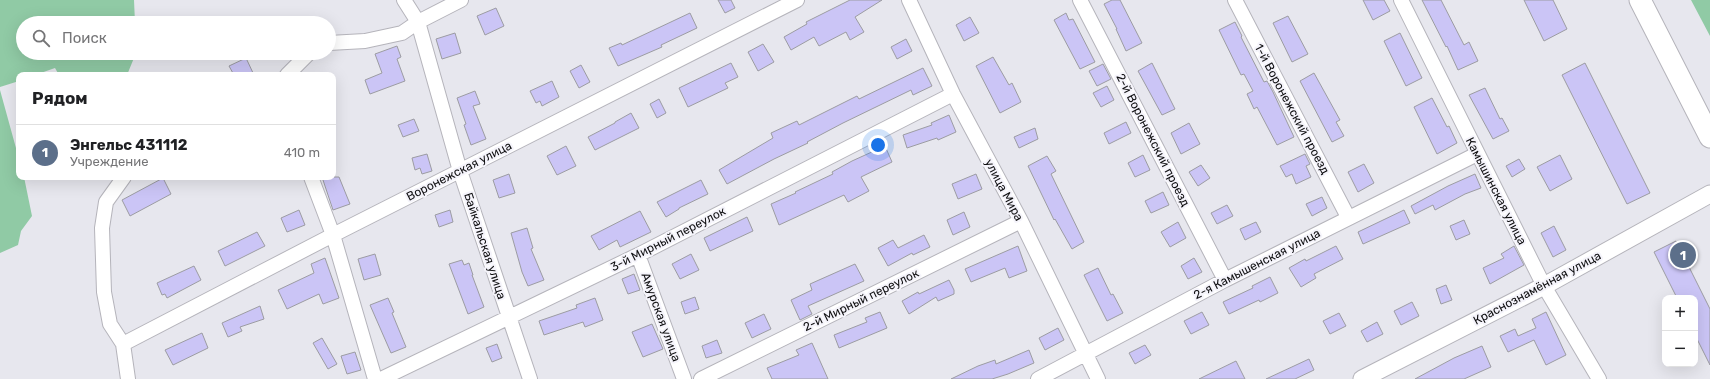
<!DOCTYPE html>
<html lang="ru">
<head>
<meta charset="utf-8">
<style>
	body { margin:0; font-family:Rubik,sans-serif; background:#f2f2f2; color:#202124 }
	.controls { position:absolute; right:12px; bottom:12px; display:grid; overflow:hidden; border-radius:8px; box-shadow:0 4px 16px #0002 }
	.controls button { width:36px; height:36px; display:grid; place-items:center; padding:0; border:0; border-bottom:1px solid #e0e0e0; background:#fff; color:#202124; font:20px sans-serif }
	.you { position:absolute; left:878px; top:145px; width:14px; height:14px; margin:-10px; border:3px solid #fff; border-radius:50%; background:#1a73e8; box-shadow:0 0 0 6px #1a73e833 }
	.badge { display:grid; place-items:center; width:26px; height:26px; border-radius:50%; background:#b45309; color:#fff; font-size:13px; font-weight:700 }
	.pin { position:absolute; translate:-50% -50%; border:2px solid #fff; box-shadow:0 1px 4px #0006 }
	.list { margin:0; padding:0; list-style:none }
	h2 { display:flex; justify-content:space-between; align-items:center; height:52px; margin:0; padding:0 16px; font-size:17px }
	h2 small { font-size:13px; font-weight:400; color:#757577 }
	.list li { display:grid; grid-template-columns:26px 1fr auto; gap:12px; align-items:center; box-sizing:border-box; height:56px; padding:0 16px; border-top:1px solid #e0e0e0 }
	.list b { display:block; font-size:15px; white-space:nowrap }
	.list p { margin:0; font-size:13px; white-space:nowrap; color:#757577 }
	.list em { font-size:13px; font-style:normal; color:#757577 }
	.icon { flex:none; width:22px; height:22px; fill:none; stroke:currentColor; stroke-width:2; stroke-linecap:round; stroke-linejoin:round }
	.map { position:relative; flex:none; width:1710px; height:379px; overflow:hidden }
	.search { position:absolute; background:#fff; box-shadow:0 4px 16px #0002; left:16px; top:16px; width:320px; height:44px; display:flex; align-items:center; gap:10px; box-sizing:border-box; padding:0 14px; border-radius:22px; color:#757577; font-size:15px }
	.panel { position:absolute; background:#fff; box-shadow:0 4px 16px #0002; left:16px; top:72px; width:320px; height:108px; border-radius:8px }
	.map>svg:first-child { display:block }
	.green { fill:#90caa5 }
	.building { fill:#cbc5f6; stroke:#9c9ca2 }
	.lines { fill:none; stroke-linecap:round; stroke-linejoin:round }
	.minor-casing { stroke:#b5b4bb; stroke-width:16 }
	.tertiary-casing { stroke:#b5b4bb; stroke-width:19 }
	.primary-casing { stroke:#b5b4bb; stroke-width:23 }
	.minor { stroke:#fff; stroke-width:14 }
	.tertiary { stroke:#fff; stroke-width:17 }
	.primary { stroke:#fff; stroke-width:21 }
	.labels { text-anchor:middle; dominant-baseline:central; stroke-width:4; stroke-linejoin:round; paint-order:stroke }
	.street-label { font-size:12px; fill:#0e0e10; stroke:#f5f4fb }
</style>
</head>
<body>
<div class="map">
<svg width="1710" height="379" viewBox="0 0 1710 379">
	<rect width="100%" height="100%" fill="#e7e7ee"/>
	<path class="green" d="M0 0H134L135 23H23V53H136L127 75H59L55 68 35 75H19V81L0 87Z
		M1691 0H1710V36Z
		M0 90 19 159V177H24L32 216 21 231 18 245 0 253Z"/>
	<path class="building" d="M718 0H731L735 8 725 13Z
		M850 0H882L855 17 864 32 850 40 846 32 819 46 814 37 791 50 784 37 807 24 806 22Z
		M1112 0H1120L1142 43 1126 51 1116 29H1117L1104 4Z
		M1363 0H1384L1390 11 1373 20Z
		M1422 0H1441L1464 45 1469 42 1478 61 1458 70 1447 46 1446 47Z
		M1524 0H1553L1567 29 1544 41Z
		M496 8 504 26 485 35 477 16Z
		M690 13 697 28 661 45 662 47 618 66 609 48 621 43 622 45Z
		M1066 13 1069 20 1073 19 1095 62 1080 69 1054 20Z
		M1288 16 1308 54 1292 62 1273 23Z
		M970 17 979 33 964 41 956 25Z
		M1235 22 1242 36 1241 37 1264 82 1267 81 1273 92 1294 137 1277 145 1257 107 1254 109 1247 94 1253 91 1244 74 1241 75 1219 30Z
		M455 33 461 53 442 59 436 39Z
		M1400 33 1422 78 1406 86 1384 41Z
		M906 39 912 51 897 59 891 47Z
		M763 44 774 62 758 71 748 52Z
		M397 46 401 57 397 59 405 81 370 94 365 80 382 73 375 54Z
		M993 57 1009 85 1012 83 1021 102 1000 113 976 66Z
		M246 58 254 75H234L229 66Z
		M731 63 738 77 725 83 728 88 688 107 679 88Z
		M1152 63 1175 109 1162 115 1138 71Z
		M1585 63 1650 193 1627 204 1562 75Z
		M1103 64 1111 79 1097 86 1089 71Z
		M581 65 590 82 579 88 570 71Z
		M923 68 932 86 913 95 911 90 843 123 807 142 808 143 774 159 727 184 719 170 773 138 771 133 797 121 799 125 857 96 859 99Z
		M1314 73 1340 120 1336 122 1344 136 1332 142 1300 81Z
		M552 81 559 97 542 106 540 101 536 103 530 91Z
		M1107 86 1114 100 1101 107 1093 93Z
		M1485 88 1500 119 1502 118 1509 131 1493 139 1469 95Z
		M475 91 480 104 473 106 486 139 471 145 464 125 466 124 457 98Z
		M1432 98 1447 127 1449 126 1457 143 1437 154 1414 107Z
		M659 99 666 113 657 118 650 104Z
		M631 113 639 128 595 150 588 137 615 123V122Z
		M949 115 956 132 938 140 937 138 907 148 903 135 932 125 931 123Z
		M414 119 419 131 403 137 398 125Z
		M1126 122 1131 133 1109 144 1104 133Z
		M1189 123 1200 144 1181 154 1171 133Z
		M1035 128 1038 139 1019 148 1014 137Z
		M566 146 576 166 557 175 547 156Z
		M885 146 892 162 861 177 869 191 848 202 844 195 779 225 771 204 796 193 795 192 833 174 832 172 852 161Z
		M427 154 432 171 422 174 420 168 415 170 412 158Z
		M1305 154 1310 164 1306 166 1311 177 1296 184 1292 174 1286 177 1280 166Z
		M1143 155 1150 170 1135 177 1128 163Z
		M1560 155 1572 179 1550 191 1537 167Z
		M1047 156 1056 171 1051 174 1084 242 1072 249 1055 219 1054 220 1028 166Z
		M1519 159 1525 169 1512 177 1506 166Z
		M1364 164 1374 183 1358 192 1348 172Z
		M1201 165 1210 178 1198 186 1189 172Z
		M509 174 515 193 499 198 493 180Z
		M976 174 982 189 958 199 952 184Z
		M1475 174 1481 188 1465 194 1435 210 1433 205 1415 214 1411 206 1448 186Z
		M322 177H339L350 204 333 210Z
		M163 178 171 194 130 216 122 200Z
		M701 180 708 194 679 208V209L666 217 657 202Z
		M1163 192 1169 205 1151 213 1145 201Z
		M1322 197 1327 208 1312 216 1306 204Z
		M1227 205 1233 216 1217 224 1211 213Z
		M299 210 305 225 287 232 281 218Z
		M450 210 453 222 439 227 435 215Z
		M1404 210 1410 223 1363 244 1358 232Z
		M640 211 651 232 620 247 617 240 599 250 591 236Z
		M964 212 970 227 953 235 947 220Z
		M747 217 753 231 710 251 704 238Z
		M1464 220 1470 234 1456 240 1450 226Z
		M1178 222 1186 238 1170 247 1161 232Z
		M1256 222 1261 232 1245 240 1240 229Z
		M1554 226 1566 250 1553 257 1541 233Z
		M527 228 533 248 531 249 544 280 528 286 522 272 511 233Z
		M257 232 265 246 225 266 218 251Z
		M924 235 930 247 913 255 912 253 888 266 878 248 893 240 898 248Z
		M1676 241 1710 309V365L1695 335V298H1677L1654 252Z
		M1018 246 1027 271 1009 278 1005 268 971 282 965 269Z
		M1336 246 1343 259 1314 274 1316 278 1301 287 1289 268 1305 259 1306 261Z
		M1514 246 1524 265 1490 284 1483 268 1504 258 1501 254Z
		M375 254 381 275 364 280 358 259Z
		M691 254 699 270 680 279 672 264Z
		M325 258 339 298 323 304 319 294 287 309 278 290 314 273 311 264Z
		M1194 258 1202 272 1188 279 1181 266Z
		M462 260 464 265 469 263 473 275H472L484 307 468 314 449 264Z
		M855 264 864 281 808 306 812 314 800 320 791 300 812 290 810 284Z
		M194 266 201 280 167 298 165 294 162 295 157 283Z
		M1098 268 1111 295 1113 294 1123 313 1107 321 1084 275Z
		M634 274 640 290 628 294 622 279Z
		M1270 277 1278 293 1260 302 1259 300 1229 314 1223 302 1253 288 1252 286Z
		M949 280 954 290V294L938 301 936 297 909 314 902 301 918 292 919 294Z
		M1446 285 1452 300 1441 304 1436 289Z
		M695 297 699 309 685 314 681 302Z
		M388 298 394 312 392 313 406 347 391 353 370 305Z
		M595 298 603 320 585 327 583 322 544 335 539 321 577 308 576 305Z
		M1412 302 1419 316 1401 325 1394 311Z
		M260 306 264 319 240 327 242 331 228 337 222 323Z
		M880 312 887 328 839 348 834 335 867 322 865 318Z
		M1202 312 1209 325 1191 334 1184 321Z
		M1546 312 1566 355 1546 365 1534 340 1508 352 1500 336 1515 329 1518 336 1536 328 1532 319Z
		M1339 313 1346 326 1330 334 1323 321Z
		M764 314 771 329 752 338 745 323Z
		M1377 322 1383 334 1367 342 1361 331Z
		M652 324 663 349 643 357 632 332Z
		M1058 328 1064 340 1045 350 1039 338Z
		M202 333 208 348 173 365 165 350Z
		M322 338 337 364 328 369 313 343Z
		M717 340 722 353 706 358 702 346Z
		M812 343 828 379H772L767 368 799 355 796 350Z
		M497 344 502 358 492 362 486 348Z
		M1145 345 1151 355 1135 364 1129 353Z
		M1482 346 1491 367 1464 379H1415L1454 358Z
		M1029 350 1034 363 1008 374 992 379H951L978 366 995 360 996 364Z
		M355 352 361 370 347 374 341 356Z
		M1309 359 1314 370 1295 379H1266Z
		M1236 361 1245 379H1199Z"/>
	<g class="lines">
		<defs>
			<path id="minor" d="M404 0 418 22 460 171 530 379
				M909 0 953 94 1021 221 1098 379
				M1080 0 1225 280
				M1235 0 1348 217
				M1401 0 1544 286 1599 379
				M329 43 365 41 402 33 418 22 461 0
				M287 75 309 53
				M124 177 106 202 102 228 104 292 110 324 123 344 128 379
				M311 177 333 235 375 379
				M638 255 684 379
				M123 344 333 235 797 0
				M381 379 638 255 953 94
				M701 379 1021 221
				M1038 379 1225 280 1477 154"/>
			<path id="tertiary" d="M1362 379 1544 286 1710 194"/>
			<path id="primary" d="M1640 0 1710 137"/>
		</defs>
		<use href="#minor" class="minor-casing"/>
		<use href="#tertiary" class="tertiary-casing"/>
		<use href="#primary" class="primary-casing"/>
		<use href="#minor" class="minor"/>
		<use href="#tertiary" class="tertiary"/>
		<use href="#primary" class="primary"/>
	</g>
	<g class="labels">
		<g class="street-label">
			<text transform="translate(1292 109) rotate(62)">1-й Воронежский проезд</text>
			<text transform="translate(1153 140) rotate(63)">2-й Воронежский проезд</text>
			<text transform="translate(459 171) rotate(-27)">Воронежская улица</text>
			<text transform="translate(1004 190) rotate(62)">улица Мира</text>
			<text transform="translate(1496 191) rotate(63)">Камышинская улица</text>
			<text transform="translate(668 239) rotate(-27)">3-й Мирный переулок</text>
			<text transform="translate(485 246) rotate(72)">Байкальская улица</text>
			<text transform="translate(1257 264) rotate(-27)">2-я Камышенская улица</text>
			<text transform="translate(1537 288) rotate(-28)">Краснознамённая улица</text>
			<text transform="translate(861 300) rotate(-26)">2-й Мирный переулок</text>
			<text transform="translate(661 317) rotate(70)">Амурская улица</text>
		</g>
	</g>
</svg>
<div class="controls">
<button>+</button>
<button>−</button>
</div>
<div class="you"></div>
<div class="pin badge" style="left:1683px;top:255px;background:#5c6f8a">1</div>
<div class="search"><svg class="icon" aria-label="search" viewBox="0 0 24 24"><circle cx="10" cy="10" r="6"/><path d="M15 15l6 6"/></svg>Поиск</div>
<section class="panel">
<h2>Рядом<small></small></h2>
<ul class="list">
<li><span class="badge" style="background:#5c6f8a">1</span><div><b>Энгельс 431112</b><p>Учреждение</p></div><em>410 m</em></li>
</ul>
</section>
</div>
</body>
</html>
